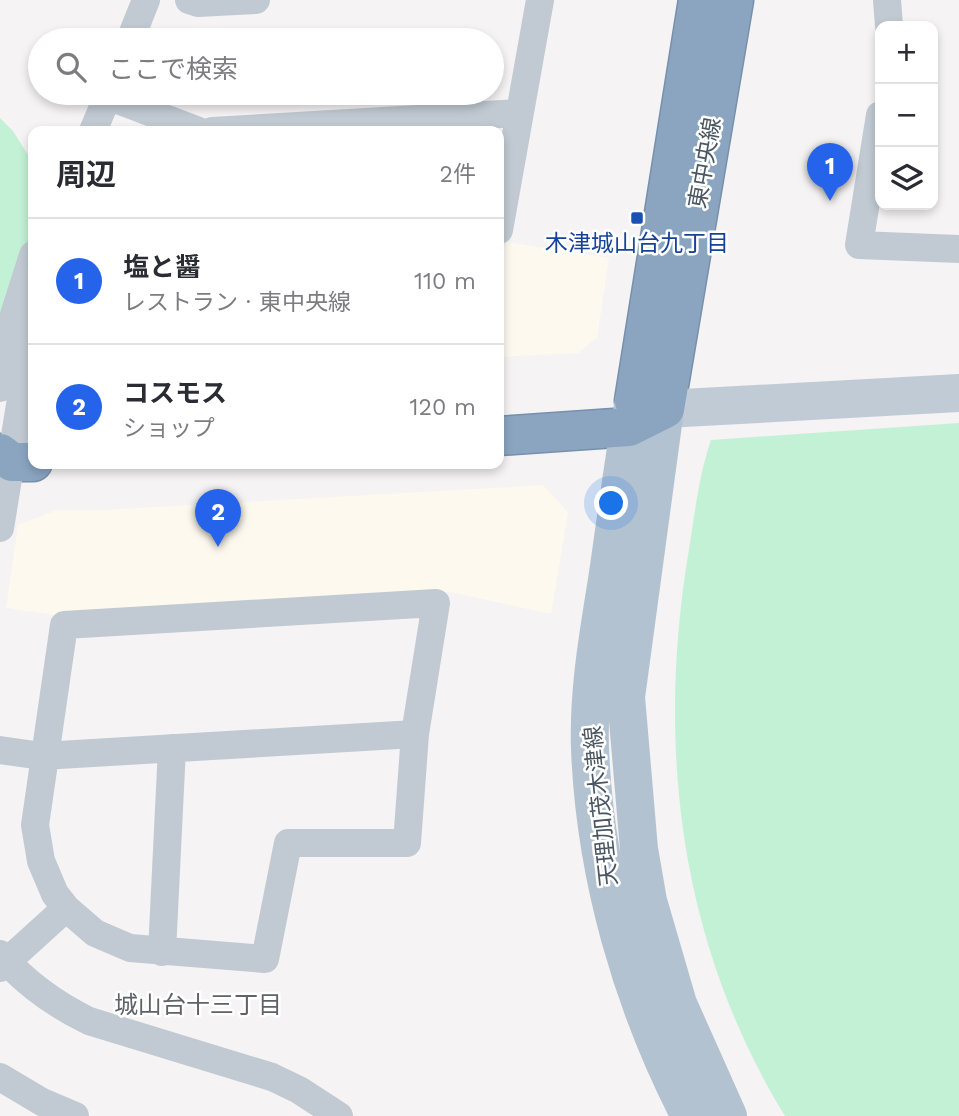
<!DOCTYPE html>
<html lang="ja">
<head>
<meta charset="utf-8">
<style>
	body { margin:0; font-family:"Work Sans","Noto Sans JP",sans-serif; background:#f2f2f3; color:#2b2b33 }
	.controls { position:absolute; right:21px; top:21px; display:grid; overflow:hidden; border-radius:14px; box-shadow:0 4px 10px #0003 }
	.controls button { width:63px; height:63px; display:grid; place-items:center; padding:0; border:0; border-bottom:2px solid #e1e1e2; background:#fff; color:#2b2b33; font:35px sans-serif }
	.you { position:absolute; left:612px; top:504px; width:24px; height:24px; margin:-18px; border:5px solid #fff; border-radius:50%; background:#1a73e8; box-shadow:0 0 0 10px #1a73e833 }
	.badge { display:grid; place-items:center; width:46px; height:46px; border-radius:50%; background:#2563eb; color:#fff; font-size:23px; font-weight:700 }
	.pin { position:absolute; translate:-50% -58px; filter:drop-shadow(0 2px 4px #0008) }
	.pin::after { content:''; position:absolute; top:37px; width:24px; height:21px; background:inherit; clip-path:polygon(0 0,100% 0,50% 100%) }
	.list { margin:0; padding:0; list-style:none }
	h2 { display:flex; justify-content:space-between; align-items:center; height:91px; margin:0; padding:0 28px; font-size:30px }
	h2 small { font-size:23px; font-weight:400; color:#7c7c81 }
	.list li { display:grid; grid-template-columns:46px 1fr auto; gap:21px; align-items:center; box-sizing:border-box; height:126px; padding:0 28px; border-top:2px solid #e1e1e2 }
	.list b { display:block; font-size:26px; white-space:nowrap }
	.list p { margin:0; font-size:23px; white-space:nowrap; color:#7c7c81 }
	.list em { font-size:23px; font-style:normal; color:#7c7c81 }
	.icon { flex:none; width:38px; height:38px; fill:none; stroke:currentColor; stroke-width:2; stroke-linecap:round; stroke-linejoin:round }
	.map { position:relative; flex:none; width:959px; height:1116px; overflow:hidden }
	.search { position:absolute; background:#fff; box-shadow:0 4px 10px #0003; left:28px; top:28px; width:476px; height:77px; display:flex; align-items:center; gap:18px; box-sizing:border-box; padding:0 24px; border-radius:38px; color:#7c7c81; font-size:26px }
	.panel { position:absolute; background:#fff; box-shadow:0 4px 10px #0003; left:28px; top:126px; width:476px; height:343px; border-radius:14px }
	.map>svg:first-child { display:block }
	.commercial { fill:#fdf9ef }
	.green { fill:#c3f1d5 }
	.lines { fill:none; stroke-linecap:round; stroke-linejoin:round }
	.highway-casing { stroke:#7690ad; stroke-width:41 }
	.street { stroke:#c1cad2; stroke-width:28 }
	.secondary { stroke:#c1cbd6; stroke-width:38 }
	.primary { stroke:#b3c2d1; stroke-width:38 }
	.highway { stroke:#8ba5c1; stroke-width:38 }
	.transit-dot { fill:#1a4fb4; stroke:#fff; stroke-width:2.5 }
	.labels { text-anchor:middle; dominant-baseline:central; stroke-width:5; stroke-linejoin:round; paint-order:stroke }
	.street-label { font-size:23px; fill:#4a5661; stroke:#fff }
	.transit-label { font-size:23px; fill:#164399; stroke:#fff }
	.neighbourhood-label { font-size:24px; fill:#5f6368; stroke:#fff }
</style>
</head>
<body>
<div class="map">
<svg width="959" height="1116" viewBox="0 0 959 1116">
	<rect width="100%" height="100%" fill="#f5f3f3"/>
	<path class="commercial" d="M507 242 609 258 597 338 578 353 499 357V255H502Z
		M543 485 568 512 551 614 450 592 54 615 6 608 18 525 57 510H103Z"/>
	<path class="green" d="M0 118 13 131 33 163V227L0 321Z
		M959 423V1116H785C679 943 656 746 689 549 695 512 699 475 711 440Z"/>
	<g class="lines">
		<defs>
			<path id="highway" d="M634 401 698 0
				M665 409 734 0
				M499 436 629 427 665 409
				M0 453 12 462H33"/>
		</defs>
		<use href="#highway" class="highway-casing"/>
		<path class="street" d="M189 0 198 3 256 0
			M887 0 889 26
			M130 40 146 0
			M107 96 199 131
			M880 115 859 245 959 249
			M93 131 109 93
			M212 131 518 113
			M499 230 540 0
			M0 388 7 337 33 255
			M0 528 33 325
			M436 603 415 734 407 843H288L265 959 130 948 95 933 66 908 55 894 41 861 35 825 64 625Z
			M0 750 42 756 415 734
			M162 952 172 748
			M0 954C26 984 54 1004 89 1021L272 1077 299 1090 339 1116
			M0 968 66 908
			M0 1077 42 1102 75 1116"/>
		<path class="secondary" d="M665 409 959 393"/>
		<path class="primary" d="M634 401C623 461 616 520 607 580 598 636 588 692 590 749 595 876 632 1004 690 1116
			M665 409 626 697 639 849 648 901 678 1004 728 1116"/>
		<use href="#highway" class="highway"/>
	</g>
	<rect class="transit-dot" x="630" y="211" width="14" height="14" rx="3.5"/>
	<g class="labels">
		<g class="street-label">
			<text transform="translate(705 163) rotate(-80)">東中央線</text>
			<text transform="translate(601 806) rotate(-96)">天理加茂木津線</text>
		</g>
		<g class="transit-label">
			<text x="637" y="243">木津城山台九丁目</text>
		</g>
		<g class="neighbourhood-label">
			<text x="198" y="1005">城山台十三丁目</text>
		</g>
	</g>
</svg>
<div class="controls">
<button>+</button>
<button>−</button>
<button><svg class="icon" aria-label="layers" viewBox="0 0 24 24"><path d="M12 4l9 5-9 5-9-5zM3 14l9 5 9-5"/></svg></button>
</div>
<div class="you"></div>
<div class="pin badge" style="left:830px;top:201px">1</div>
<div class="pin badge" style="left:218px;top:547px">2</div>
<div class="search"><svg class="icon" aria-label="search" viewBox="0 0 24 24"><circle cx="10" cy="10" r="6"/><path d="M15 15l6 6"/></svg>ここで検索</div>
<section class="panel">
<h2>周辺<small>2件</small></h2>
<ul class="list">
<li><span class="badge">1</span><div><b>塩と醤</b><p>レストラン · 東中央線</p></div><em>110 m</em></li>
<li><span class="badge">2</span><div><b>コスモス</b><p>ショップ</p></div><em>120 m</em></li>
</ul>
</section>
</div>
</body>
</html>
